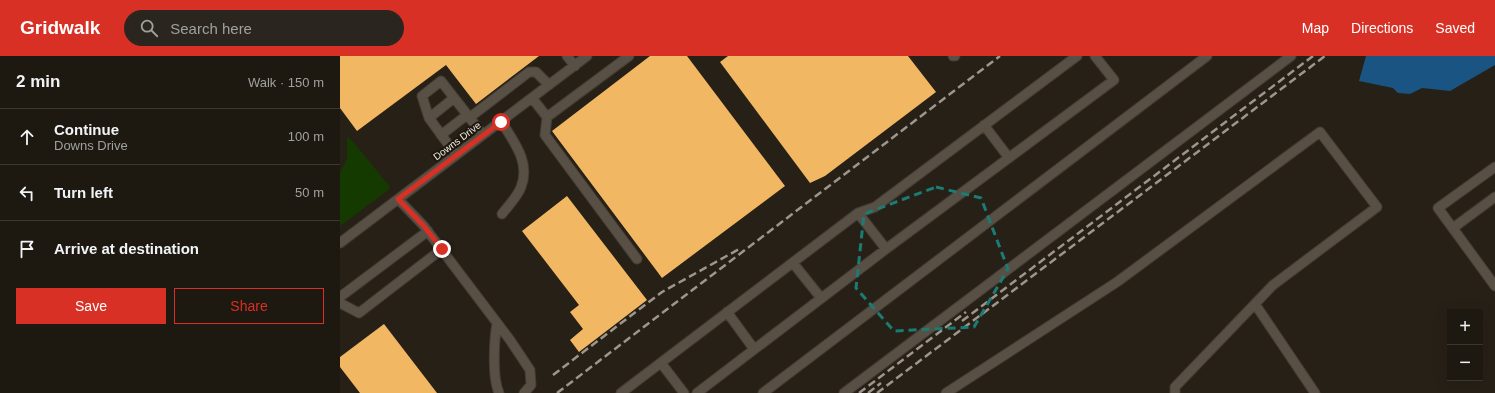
<!DOCTYPE html>
<html lang="en">
<head>
<meta charset="utf-8">
<style>
	body { margin:0; font-family:Helvetica,sans-serif; background:#2a251e; color:#f1f3f6 }
	.controls { position:absolute; right:12px; bottom:12px; display:grid; overflow:hidden; border-radius:0px; box-shadow:0 4px 16px #0002 }
	.controls button { width:36px; height:36px; display:grid; place-items:center; padding:0; border:0; border-bottom:1px solid #3b3730; background:#1d1810; color:#f1f3f6; font:20px sans-serif }
	.stop { position:absolute; width:12px; height:12px; margin:-9px; border:3px solid #d93025; border-radius:50%; background:#fff }
	.stop.end { background:#d93025; border-color:#fff; box-shadow:0 1px 4px #0008 }
	.list { margin:0; padding:0; list-style:none }
	h2 { display:flex; justify-content:space-between; align-items:center; height:52px; margin:0; padding:0 16px; font-size:17px }
	h2 small { font-size:13px; font-weight:400; color:#a0a09f }
	.list li { display:grid; grid-template-columns:26px 1fr auto; gap:12px; align-items:center; box-sizing:border-box; height:56px; padding:0 16px; border-top:1px solid #3b3730 }
	.list b { display:block; font-size:15px; white-space:nowrap }
	.list p { margin:0; font-size:13px; white-space:nowrap; color:#a0a09f }
	.list em { font-size:13px; font-style:normal; color:#a0a09f }
	.actions { display:flex; gap:8px; padding:12px 16px }
	.actions a { flex:1; padding:9px 0; border:1px solid #d93025; border-radius:0px; text-align:center; font-size:14px; color:#d93025 }
	.actions .main { background:#d93025; color:#fff }
	.icon { flex:none; width:22px; height:22px; fill:none; stroke:currentColor; stroke-width:2; stroke-linecap:round; stroke-linejoin:round }
	.map { position:relative; flex:none; width:1155px; height:337px; overflow:hidden }
	header { display:flex; align-items:center; gap:24px; box-sizing:border-box; height:56px; padding:0 20px; background:#d93025; color:#fff }
	header strong { font-size:19px }
	nav { display:flex; gap:22px; margin-inline-start:auto; font-size:14px }
	.search { width:280px; height:36px; background:#2a251e; display:flex; align-items:center; gap:10px; box-sizing:border-box; padding:0 14px; border-radius:22px; color:#a0a09f; font-size:15px }
	main { display:flex }
	aside { flex:1; background:#1d1810 }
	.map>svg:first-child { display:block }
	.green { fill:#153a00 }
	.water { fill:#195483 }
	.building { fill:#f2b762 }
	.lines { fill:none; stroke-linecap:round; stroke-linejoin:round }
	.minor-casing { stroke:#423c35; stroke-width:11 }
	.minor { stroke:#585045; stroke-width:9 }
	.rail { stroke:#9c968e; stroke-width:2.5; stroke-dasharray:8 4; stroke-linecap:butt }
	.route { stroke:#d93025; stroke-width:5 }
	.marked { fill:none; stroke:#1a7c74; stroke-width:3; stroke-dasharray:8 5; stroke-linejoin:round }
	.labels { text-anchor:middle; dominant-baseline:central; stroke-width:4; stroke-linejoin:round; paint-order:stroke }
	.street-label { font-size:10px; fill:#f1ece6; stroke:#1e170d }
</style>
</head>
<body>
<header>
<strong>Gridwalk</strong>
<div class="search"><svg class="icon" aria-label="search" viewBox="0 0 24 24"><circle cx="10" cy="10" r="6"/><path d="M15 15l6 6"/></svg>Search here</div>
<nav><a>Map</a><a>Directions</a><a>Saved</a></nav>
</header>
<main>
<aside>
<h2>2 min<small>Walk · 150 m</small></h2>
<ul class="list">
<li><svg class="icon" aria-label="ahead" viewBox="0 0 24 24"><path d="M12 20V5M6 11l6-6 6 6"/></svg><div><b>Continue</b><p>Downs Drive</p></div><em>100 m</em></li>
<li><svg class="icon" aria-label="left" viewBox="0 0 24 24"><path d="M17 20v-9H6M10 6l-5 5 5 5"/></svg><div><b>Turn left</b></div><em>50 m</em></li>
<li><svg class="icon" aria-label="arrive" viewBox="0 0 24 24"><path d="M6 21V4h12l-3 4 3 4H6"/></svg><div><b>Arrive at destination</b></div></li>
</ul>
<div class="actions"><a class="main">Save</a><a>Share</a></div>
</aside>
<div class="map">
<svg width="1155" height="337" viewBox="0 0 1155 337">
	<rect width="100%" height="100%" fill="#272016"/>
	<path class="green" d="M7 80 15 88 50 131 48 134 0 170V117L7 103Z"/>
	<path class="water" d="M1026 0H1155V9L1110 35 1082 32 1070 38 1058 37 1053 32 1019 25Z"/>
	<path class="building" d="M0 0H199L136 48 106 9 17 75 0 52Z
		M310 0H347L445 130 322 222 212 75Z
		M388 0H568L596 36 485 120 470 127 380 6Z
		M227 140 307 244 239 296 230 284 243 273 230 256 239 249 182 175Z
		M44 268 97 337H20L0 311V301Z"/>
	<g class="lines">
		<defs>
			<path id="minor" d="M227 0 235 10
				M613 0H615
				M192 42 207 61 289 0
				M207 61 205 79 297 203
				M89 62 114 42
				M129 62 189 16H196L209 29
				M161 65C173 85 191 106 181 131 178 140 168 150 162 158
				M644 69 669 102
				M101 79 127 59
				M116 99 89 62 82 40 101 25 143 79
				M1155 111 1098 152 1155 230
				M58 143 83 169 170 284 190 314 191 329 184 337
				M518 157 546 193 774 24 755 0
				M1113 172 1155 141
				M0 187 247 0
				M453 207 481 242
				M0 241 88 175
				M0 247 19 257 102 193
				M915 248 975 337
				M387 256 414 293
				M157 267C154 285 152 321 159 337
				M321 307 344 337
				M281 337 518 157 535 151 737 0
				M357 337 546 193
				M423 337 867 0
				M504 337 951 0
				M606 337 777 226 980 76 1037 151 933 229 835 331V337"/>
		</defs>
		<use href="#minor" class="minor-casing"/>
		<use href="#minor" class="minor"/>
		<path class="rail" d="M622 265 973 0
			M213 319 322 236 401 192
			M217 337 660 0
			M519 337 626 256
			M528 337 541 327
			M537 337 985 0"/>
	</g>
	<g class="lines">
		<path class="route" d="M102 193 83 169 58 143 161 66"/>
	</g>
	<path class="marked" d="M596 131 641 142 668 213 634 271 554 275 516 232 524 158Z"/>
	<g class="labels">
		<g class="street-label">
			<text transform="translate(117 85) rotate(-37)">Downs Drive</text>
		</g>
	</g>
</svg>
<div class="controls">
<button>+</button>
<button>−</button>
</div>
<div class="stop" style="left:161px;top:66px"></div>
<div class="stop end" style="left:102px;top:193px"></div>
</div>
</main>
</body>
</html>
